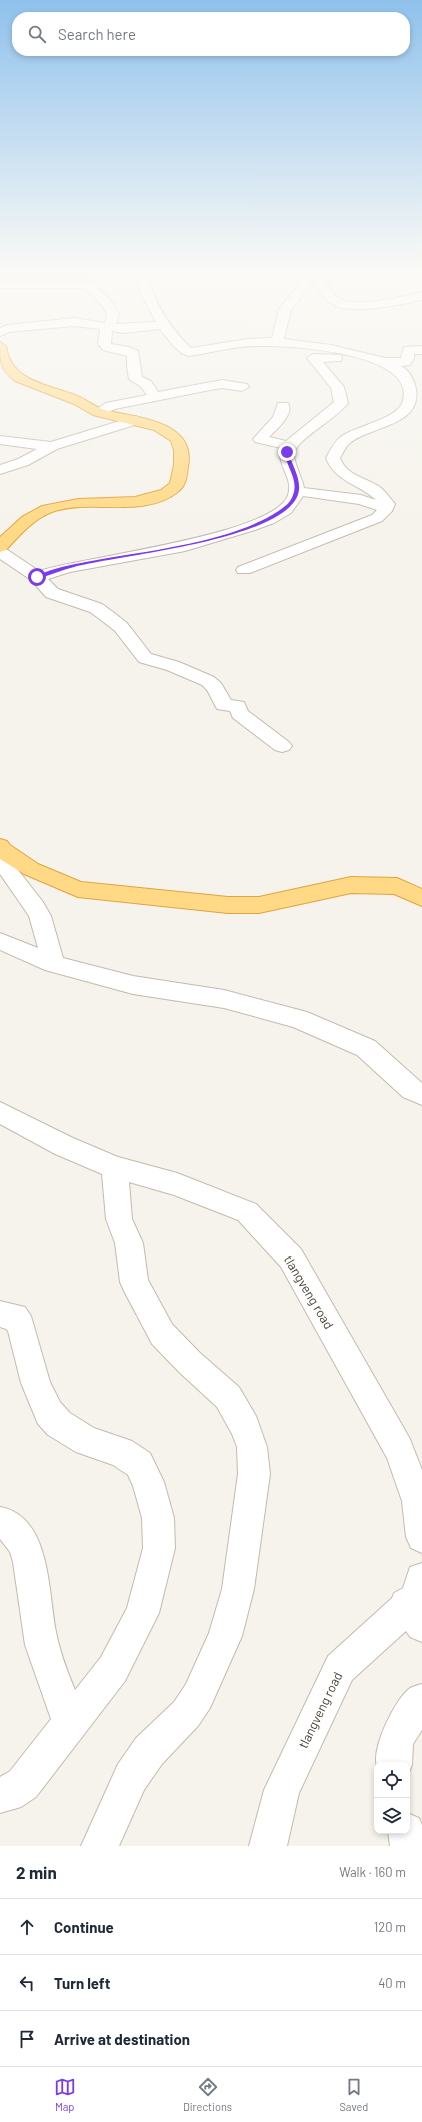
<!DOCTYPE html>
<html lang="en">
<head>
<meta charset="utf-8">
<style>
	body { margin:0; font-family:Barlow,sans-serif; background:#f2f2f3; color:#1f2937 }
	.controls { position:absolute; right:12px; bottom:12px; display:grid; overflow:hidden; border-radius:8px; box-shadow:0 2px 6px #0003 }
	.controls button { width:36px; height:36px; display:grid; place-items:center; padding:0; border:0; border-bottom:1px solid #e0e1e3; background:#fff; color:#1f2937; font:20px sans-serif }
	.stop { position:absolute; width:12px; height:12px; margin:-9px; border:3px solid #7c3aed; border-radius:50%; background:#fff }
	.stop.end { background:#7c3aed; border-color:#fff; box-shadow:0 1px 4px #0008 }
	.list { margin:0; padding:0; list-style:none }
	h2 { display:flex; justify-content:space-between; align-items:center; height:52px; margin:0; padding:0 16px; font-size:17px }
	h2 small { font-size:13px; font-weight:400; color:#747a83 }
	.list li { display:grid; grid-template-columns:26px 1fr auto; gap:12px; align-items:center; box-sizing:border-box; height:56px; padding:0 16px; border-top:1px solid #e0e1e3 }
	.list b { display:block; font-size:15px; white-space:nowrap }
	.list em { font-size:13px; font-style:normal; color:#747a83 }
	.icon { flex:none; width:22px; height:22px; fill:none; stroke:currentColor; stroke-width:2; stroke-linecap:round; stroke-linejoin:round }
	.map { position:relative; flex:none; width:422px; height:1846px; overflow:hidden }
	.search { position:absolute; background:#fff; box-shadow:0 2px 6px #0003; left:12px; right:12px; top:12px; height:44px; display:flex; align-items:center; gap:10px; box-sizing:border-box; padding:0 14px; border-radius:16px; color:#747a83; font-size:15px }
	.sheet { height:220px; background:#fff }
	nav { display:flex; justify-content:space-around; align-items:center; box-sizing:border-box; height:56px; border-top:1px solid #e0e1e3; background:#fff; font-size:11px; color:#747a83 }
	nav a { display:grid; justify-items:center; gap:2px }
	nav .on { color:#7c3aed }
	.map>svg:first-child { display:block }
	.green { fill:#d2eab5 }
	.lines { fill:none; stroke-linecap:round; stroke-linejoin:round }
	.minor-casing { stroke:#c2bbae; stroke-width:2 }
	.trunk-casing { stroke:#e0a43c; stroke-width:2 }
	.minor { fill:#fff; fill-rule:evenodd }
	.trunk { fill:#ffd985; fill-rule:evenodd }
	.route { fill:#7c3aed }
	.labels { text-anchor:middle; dominant-baseline:central; stroke-width:3; stroke-linejoin:round; paint-order:stroke }
	.near-street-label { font-size:13px; fill:#4b4439; stroke:#fff }
</style>
</head>
<body>
<div class="map">
<svg width="422" height="1846" viewBox="0 0 422 1846">
	<rect width="100%" height="100%" fill="#f6f3ec"/>
	<path class="green" d="M0 271H100V277L0 280Z"/>
	<g class="lines">
		<defs>
			<path id="minor" d="M134 271H146C154 302 168 326 191 348L248 339 272 338 279 309 299 285 304 271H321C326 279 330 292 337 297 353 310 403 296 422 292V300C400 304 346 318 328 301 321 295 317 286 313 278L308 288 291 310 284 339 331 345 385 358H401L404 347 422 346V354H414V358L410 365 401 366C409 370 414 380 416 389 422 426 371 426 350 443 346 446 343 453 340 458 347 476 365 477 380 487 386 492 390 498 395 504L392 511 382 521 250 573H238L236 570 238 567 372 515 377 510 359 504 303 496 291 513 274 523 255 530 185 551 70 572 48 579 58 589 102 604 113 612 127 623 151 654 179 662 214 677 221 683 231 700 244 702 248 711 289 742 292 746 289 750 282 752 275 750 233 718 230 711 217 709 207 690 202 685 167 670 139 662 115 631 101 620 90 612 46 597 31 580 0 559V547L6 549 39 571C82 557 275 535 288 495 294 478 276 465 281 448L255 442 253 439 273 417 278 403H288C295 414 276 430 269 437L286 441 334 402 331 388 307 358 313 354 341 355 342 358 341 361 323 362 344 387 348 403C336 420 294 440 294 455 295 466 302 477 304 488L361 495 376 500C359 484 335 482 326 458 330 451 334 441 342 436 356 426 396 419 402 403 421 352 286 345 257 346 234 346 211 353 188 356 177 353 167 338 160 329L123 333 112 331 111 344 129 347 138 351 142 377 151 381 158 392 222 380 247 384 249 387 242 391 222 388 210 390 115 409 99 416 92 412 106 403 147 395 141 387 129 379 127 367V356L103 350 98 344 100 329 74 326 9 332 0 336V328L7 325 74 318 105 323 107 314 101 304 85 288H0V282L92 283 109 299 119 314 116 324 156 322 141 294Z
				M136 416 143 420 141 423 57 449 28 465 0 474V465L18 459 37 449 0 444V436L51 442Z
				M0 843 9 845 18 870 43 902 51 916 63 958 133 976 224 990 307 1012 375 1041 422 1083V1105L403 1097 357 1055 293 1027 224 1008 133 994 45 970 0 950V933L38 948 29 916 0 874Z
				M0 1102 73 1138 118 1157 177 1173 256 1204 301 1249 410 1439 422 1470V1553L411 1548 406 1537 402 1501 387 1458 281 1267 238 1220 174 1195 129 1182 132 1219 143 1243 148 1280 172 1324 199 1352 239 1387 256 1416 267 1447 270 1474 254 1589 242 1636 210 1708 198 1726 162 1764 144 1790 119 1846H81L118 1764 136 1738 174 1702 186 1684 209 1633 222 1589 238 1474 237 1447 232 1434 217 1407 179 1372 152 1344 124 1291 120 1282 115 1243 106 1219 102 1174 55 1154 0 1124Z
				M0 1301 25 1307 31 1316 50 1382 60 1402 70 1413 94 1428 132 1441 150 1453 164 1482 174 1518 175 1548 159 1613 125 1681 36 1797 21 1807 0 1813V1777L10 1771 51 1719 25 1645 13 1562 10 1552 0 1539V1507C51 1516 48 1592 56 1632 60 1652 67 1671 75 1690L101 1657 127 1608 143 1548 142 1518 133 1486 128 1475 113 1465 76 1452 48 1435 38 1424 21 1383 8 1331 6 1329 0 1327Z
				M422 1563V1642L410 1637 406 1631 352 1680 299 1793 287 1846H249L264 1790 328 1656 392 1598 394 1593 403 1588 410 1567Z
				M422 1684V1730L413 1744 412 1765 407 1777V1765H377V1767C371 1748 395 1699 410 1688 414 1686 418 1685 422 1684Z
				M407 1813 419 1818 422 1825V1846H390L388 1831H407Z"/>
			<path id="trunk" d="M0 342 6 346C11 382 47 384 75 395 86 399 94 407 105 410 136 418 197 420 188 467 187 476 186 485 179 491 144 520 91 498 52 512 33 519 19 536 6 550L0 552V537L22 517 42 506 78 499 135 497 161 490 170 483 174 465V450L171 441 154 430 93 415 74 404 15 381C0 369 0 362 0 342Z
				M0 839 7 841 10 845 38 864 81 882 228 897H259L351 877 397 878 422 889V906L394 894 351 893 259 913H228L78 897 24 874 0 859Z"/>
		</defs>
		<use href="#minor" class="minor-casing"/>
		<use href="#trunk" class="trunk-casing"/>
		<use href="#minor" class="minor"/>
		<use href="#trunk" class="trunk"/>
	</g>
	<linearGradient id="sky" x2="0" y2="1"><stop stop-color="#8fc1ec"/><stop offset="0.51" stop-color="#fbfaf6"/><stop offset="1" stop-color="#fbfaf6" stop-opacity="0"/></linearGradient>
	<rect width="422" height="530" fill="url(#sky)"/>
	<path class="route" d="M288 451C292 466 304 482 297 497 276 541 120 555 74 567 62 570 51 575 39 578L35 577C52 567 82 563 102 559 155 550 232 541 277 512 284 507 290 504 293 495 299 479 286 468 285 452Z"/>
	<g class="labels">
		<g class="near-street-label">
			<text transform="translate(309 1292) rotate(59)">tlangveng road</text>
			<text transform="translate(320 1710) rotate(-64)">tlangveng road</text>
		</g>
	</g>
</svg>
<div class="controls">
<button><svg class="icon" aria-label="locate" viewBox="0 0 24 24"><circle cx="12" cy="12" r="6"/><path d="M12 2v4M12 18v4M2 12h4M18 12h4"/></svg></button>
<button><svg class="icon" aria-label="layers" viewBox="0 0 24 24"><path d="M12 4l9 5-9 5-9-5zM3 14l9 5 9-5"/></svg></button>
</div>
<div class="stop" style="left:37px;top:577px"></div>
<div class="stop end" style="left:287px;top:452px"></div>
<div class="search"><svg class="icon" aria-label="search" viewBox="0 0 24 24"><circle cx="10" cy="10" r="6"/><path d="M15 15l6 6"/></svg>Search here</div>
</div>
<section class="sheet">
<h2>2 min<small>Walk · 160 m</small></h2>
<ul class="list">
<li><svg class="icon" aria-label="ahead" viewBox="0 0 24 24"><path d="M12 20V5M6 11l6-6 6 6"/></svg><div><b>Continue</b></div><em>120 m</em></li>
<li><svg class="icon" aria-label="left" viewBox="0 0 24 24"><path d="M17 20v-9H6M10 6l-5 5 5 5"/></svg><div><b>Turn left</b></div><em>40 m</em></li>
<li><svg class="icon" aria-label="arrive" viewBox="0 0 24 24"><path d="M6 21V4h12l-3 4 3 4H6"/></svg><div><b>Arrive at destination</b></div></li>
</ul>
</section>
<nav>
<a class="on"><svg class="icon" aria-label="map" viewBox="0 0 24 24"><path d="M3 6l6-2 6 2 6-2v14l-6 2-6-2-6 2zM9 4v14M15 6v14"/></svg>Map</a>
<a><svg class="icon" aria-label="directions" viewBox="0 0 24 24"><path d="M12 3l9 9-9 9-9-9zM9 14v-3h6M13 9l2 2-2 2"/></svg>Directions</a>
<a><svg class="icon" aria-label="saved" viewBox="0 0 24 24"><path d="M7 4h10v16l-5-4-5 4z"/></svg>Saved</a>
</nav>
</body>
</html>
